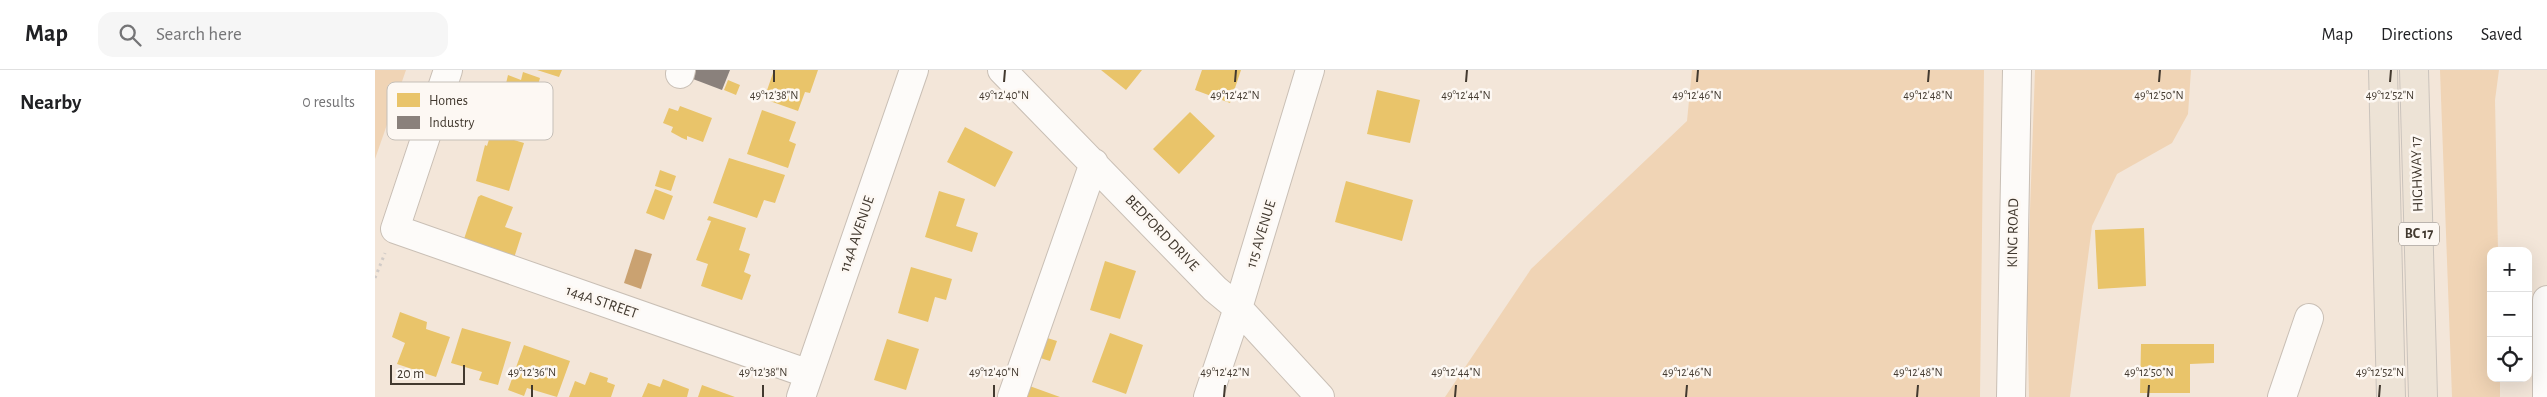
<!DOCTYPE html>
<html lang="en">
<head>
<meta charset="utf-8">
<style>
	body { margin:0; font-family:"Alegreya Sans",sans-serif; background:#f6f6f6; color:#202124 }
	.controls { position:absolute; right:15px; bottom:15px; display:grid; overflow:hidden; border-radius:10px; box-shadow:0 5px 20px #0002 }
	.controls button { width:45px; height:45px; display:grid; place-items:center; padding:0; border:0; border-bottom:1px solid #e0e0e0; background:#fff; color:#202124; font:25px sans-serif }
	.scale { position:absolute; left:15px; bottom:12px; width:75px; box-sizing:border-box; padding-left:5px; border:2px solid #42392f; border-top:0; font-size:14px; line-height:18px; white-space:nowrap; color:#42392f; -webkit-text-stroke:4px #fdf8f3; paint-order:stroke }
	.list { margin:0; padding:0; list-style:none }
	h2 { display:flex; justify-content:space-between; align-items:center; height:65px; margin:0; padding:0 20px; font-size:21px }
	h2 small { font-size:16px; font-weight:400; color:#757577 }
	.icon { flex:none; width:28px; height:28px; fill:none; stroke:currentColor; stroke-width:2; stroke-linecap:round; stroke-linejoin:round }
	.map { position:relative; flex:none; width:2172px; height:327px; overflow:hidden }
	header { display:flex; align-items:center; gap:30px; box-sizing:border-box; height:70px; padding:0 25px; background:#fff; border-bottom:1px solid #e0e0e0 }
	header strong { font-size:24px }
	nav { display:flex; gap:28px; margin-inline-start:auto; font-size:18px }
	.search { width:350px; height:45px; background:#f6f6f6; display:flex; align-items:center; gap:12px; box-sizing:border-box; padding:0 18px; border-radius:15px; color:#757577; font-size:19px }
	main { display:flex }
	aside { flex:1; background:#fff }
	.map>svg:first-child { display:block }
	.green { fill:#f0d4b5 }
	.water { fill:#caa271 }
	.homes { fill:#e9c46a }
	.industry { fill:#8a817c }
	.lines { fill:none; stroke-linecap:round; stroke-linejoin:round }
	.minor-casing { stroke:#c9bfb5; stroke-width:30 }
	.highway-casing { stroke:#cac3bc; stroke-width:30 }
	.path { stroke:#d1cbc7; stroke-width:3; stroke-dasharray:2.5 4; stroke-linecap:butt }
	.minor { stroke:#fdfbf9; stroke-width:28 }
	.highway { stroke:#ede3d6; stroke-width:28 }
	.ticks { fill:none; stroke:#42392f; stroke-width:2 }
	.labels { text-anchor:middle; dominant-baseline:central; stroke-width:5; stroke-linejoin:round; paint-order:stroke }
	.shield { fill:#fdf8f3; stroke:#7a726a; stroke-width:1 }
	.shield-label { font-size:14px; font-weight:bold; fill:#42392f }
	.street-label { font-size:15px; fill:#42392f; stroke:#fdf8f3 }
	.key { fill:#fdf8f3; stroke:#c5bfb8; stroke-width:1 }
	.key-label { font-size:14px; fill:#42392f }
	.ticks-label { font-size:12px; text-anchor:middle; fill:#42392f; stroke:#fdf8f3; stroke-width:5; stroke-linejoin:round; paint-order:stroke }
</style>
</head>
<body>
<header>
<strong>Map</strong>
<div class="search"><svg class="icon" aria-label="search" viewBox="0 0 24 24"><circle cx="10" cy="10" r="6"/><path d="M15 15l6 6"/></svg>Search here</div>
<nav><a>Map</a><a>Directions</a><a>Saved</a></nav>
</header>
<main>
<aside>
<h2>Nearby<small>0 results</small></h2>
<ul class="list">
</ul>
</aside>
<div class="map">
<svg width="2172" height="327" viewBox="0 0 2172 327">
	<rect width="100%" height="100%" fill="#f3e6d9"/>
	<path class="green" d="M0 0H31L0 89Z
		M1317 0H1609L1605 327H1070L1156 199 1312 51Z
		M1660 0H1816L1813 44 1797 73 1742 104 1717 156 1695 327H1654L1652 225Z
		M2065 0H2124L2120 30 2123 181H2116V308H2125V327H2077Z"/>
	<path class="water" d="M260 179 277 184 266 219 249 213Z"/>
	<path class="homes" d="M162 0H187L184 7Z
		M399 0H443L435 23 430 22 423 41 389 29Z
		M726 0H767L751 20Z
		M827 0H866L855 33 820 20Z
		M148 2 165 8 163 15 174 19 167 40 162 38 159 48 176 53 171 67 153 61 152 66 118 55 124 35H126L133 5 146 10Z
		M353 10 365 15 361 25 349 20Z
		M1002 20 1045 30 1035 73 992 64Z
		M305 36 337 48 328 72 312 66V70L307 68 296 62 298 57 288 53 294 38 303 41Z
		M387 40 421 52 414 71 421 74 413 98 372 84Z
		M815 42 840 66 804 104 778 79Z
		M590 57 638 82 620 117 572 92Z
		M116 63 149 73 134 121 101 111 110 75 112 76Z
		M354 88 410 105 400 133 389 130 382 148 338 133Z
		M285 100 301 106 296 121 280 116Z
		M971 111 1038 130 1027 171 960 152Z
		M280 119 298 126 289 150 271 143Z
		M564 121 590 129 581 156 603 163 597 182 550 167Z
		M106 125 138 137 130 157 147 163 139 188 88 172 103 127Z
		M334 146 371 158 364 180 375 184 369 202 376 205 367 230 326 216 333 194 321 190 336 151 332 150Z
		M1769 158 1771 216 1723 219 1720 160Z
		M730 191 761 201 745 249 715 240Z
		M536 197 577 209 571 230 560 227 553 252 523 243Z
		M25 242 52 252 51 259 75 267 61 307 22 294 30 273 17 267Z
		M87 258 136 272 123 315 104 310 107 302 76 293Z
		M735 263 768 275 751 324 717 312Z
		M669 267 682 271 675 291 662 287Z
		M512 269 544 279 531 320 499 310Z
		M1766 274H1839V293L1815 294V323H1765Z
		M149 275 195 291 182 327 152 318 149 326 133 320Z
		M215 302 233 308 232 312 240 315 236 327H194L200 311 210 315Z
		M288 309 314 319 312 327H267L273 313 285 317Z
		M649 314 685 327H644Z
		M327 315 360 327H323Z"/>
	<path class="industry" d="M321 0H355L347 20 318 9Z"/>
	<g class="lines">
		<defs>
			<path id="minor" d="M73 0 20 159 434 304
				M627 0 840 219 863 238 945 327
				M305 4 306 0
				M426 327 539 0
				M637 327 719 93
				M833 327 863 238 935 0
				M1636 327 1642 0
				M1907 327 1934 248
				M2172 327V230"/>
			<path id="highway" d="M2008 0 2016 327
				M2039 0 2048 327"/>
		</defs>
		<use href="#minor" class="minor-casing"/>
		<use href="#highway" class="highway-casing"/>
		<path class="path" d="M0 208 10 183"/>
		<use href="#minor" class="minor"/>
		<use href="#highway" class="highway"/>
	</g>
	<path class="ticks" d="M399 12V0M629 12 630 0M860 12 861 0M1091 12 1092 0M1322 12 1323 0M1553 12 1554 0M1784 12 1785 0M2015 12 2016 0M157 327V315M388 327V315M619 327V315M849 327 850 315M1080 327 1081 315M1311 327 1312 315M1542 327 1543 315M1773 327 1774 315M2004 327 2005 315"/>
	<g class="labels">
		<rect class="shield" x="2024" y="152.5" width="40" height="23" rx="4"/>
		<g class="shield-label">
			<text x="2044" y="164">BC 17</text>
		</g>
		<g class="street-label">
			<text transform="translate(2042 104) rotate(-92)">HIGHWAY 17</text>
			<text transform="translate(787 163) rotate(46)">BEDFORD DRIVE</text>
			<text transform="translate(1638 163) rotate(-89)">KING ROAD</text>
			<text transform="translate(482 164) rotate(-71)">114A AVENUE</text>
			<text transform="translate(886 164) rotate(-73)">115 AVENUE</text>
			<text transform="translate(227 232) rotate(19)">144A STREET</text>
		</g>
	</g>
	<rect x="12" y="12" width="166" height="58" rx="8" class="key"/>
	<rect x="22" y="23" width="23" height="14" fill="#e9c46a"/>
	<rect x="22" y="46" width="23" height="13" fill="#8a817c"/>
	<g class="key-label">
		<text x="54" y="35">Homes</text>
		<text x="54" y="57">Industry</text>
	</g>
	<g class="ticks-label">
		<text x="399" y="29">49°12'38"N</text>
		<text x="629" y="29">49°12'40"N</text>
		<text x="860" y="29">49°12'42"N</text>
		<text x="1091" y="29">49°12'44"N</text>
		<text x="1322" y="29">49°12'46"N</text>
		<text x="1553" y="29">49°12'48"N</text>
		<text x="1784" y="29">49°12'50"N</text>
		<text x="2015" y="29">49°12'52"N</text>
		<text x="157" y="306">49°12'36"N</text>
		<text x="388" y="306">49°12'38"N</text>
		<text x="619" y="306">49°12'40"N</text>
		<text x="850" y="306">49°12'42"N</text>
		<text x="1081" y="306">49°12'44"N</text>
		<text x="1312" y="306">49°12'46"N</text>
		<text x="1543" y="306">49°12'48"N</text>
		<text x="1774" y="306">49°12'50"N</text>
		<text x="2005" y="306">49°12'52"N</text>
	</g>
</svg>
<div class="controls">
<button>+</button>
<button>−</button>
<button><svg class="icon" aria-label="locate" viewBox="0 0 24 24"><circle cx="12" cy="12" r="6"/><path d="M12 2v4M12 18v4M2 12h4M18 12h4"/></svg></button>
</div>
<div class="scale">20 m</div>
</div>
</main>
</body>
</html>
